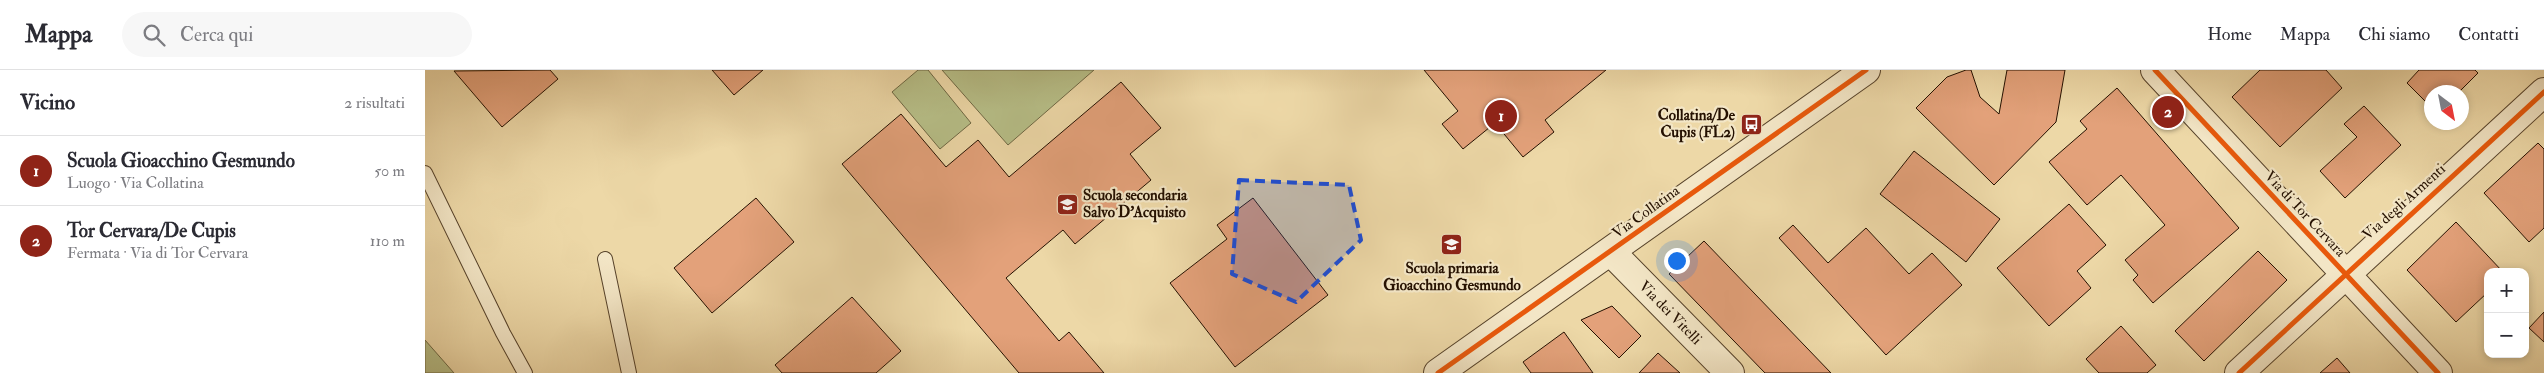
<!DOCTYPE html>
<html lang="it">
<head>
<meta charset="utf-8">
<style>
	body { margin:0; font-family:"IM FELL Double Pica",serif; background:#f7f7f7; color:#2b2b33 }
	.controls { position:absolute; right:15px; bottom:15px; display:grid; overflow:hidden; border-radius:10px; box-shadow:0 2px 8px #0003 }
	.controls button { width:45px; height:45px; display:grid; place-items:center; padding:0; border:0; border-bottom:1px solid #e1e1e2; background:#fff; color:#2b2b33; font:25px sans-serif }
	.compass { position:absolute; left:1999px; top:15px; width:45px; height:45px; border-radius:50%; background:#fff; box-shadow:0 2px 8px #0003; rotate:148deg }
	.you { position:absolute; left:1251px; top:190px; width:18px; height:18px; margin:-12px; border:4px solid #fff; border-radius:50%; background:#1a73e8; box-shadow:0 0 0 8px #1a73e833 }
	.badge { display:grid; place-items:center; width:32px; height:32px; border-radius:50%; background:#8f2418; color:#fff; font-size:16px; font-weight:700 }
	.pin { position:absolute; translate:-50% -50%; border:2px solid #fff; box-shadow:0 1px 5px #0006 }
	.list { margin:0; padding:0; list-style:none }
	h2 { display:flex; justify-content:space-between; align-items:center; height:65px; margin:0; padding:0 20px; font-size:21px }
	h2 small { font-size:16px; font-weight:400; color:#7c7c81 }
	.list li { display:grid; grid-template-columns:32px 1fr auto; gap:15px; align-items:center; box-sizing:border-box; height:70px; padding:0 20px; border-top:1px solid #e1e1e2 }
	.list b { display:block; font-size:19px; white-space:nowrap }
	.list p { margin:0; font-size:16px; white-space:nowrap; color:#7c7c81 }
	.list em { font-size:16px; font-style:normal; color:#7c7c81 }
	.icon { flex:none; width:28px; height:28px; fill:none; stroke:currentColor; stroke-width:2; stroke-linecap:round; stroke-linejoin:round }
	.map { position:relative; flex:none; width:2119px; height:303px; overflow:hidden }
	header { display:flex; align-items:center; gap:30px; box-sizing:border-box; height:70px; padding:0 25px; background:#fff; border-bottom:1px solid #e1e1e2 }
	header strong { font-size:24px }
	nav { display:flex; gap:28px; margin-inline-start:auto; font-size:18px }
	.search { width:350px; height:45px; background:#f7f7f7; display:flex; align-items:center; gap:12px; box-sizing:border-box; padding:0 18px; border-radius:28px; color:#7c7c81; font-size:19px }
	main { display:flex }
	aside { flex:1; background:#fff }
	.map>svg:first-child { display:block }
	.green { fill:#b7bf88; stroke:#6e6844 }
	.building { fill:#e3a17a; stroke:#241000 }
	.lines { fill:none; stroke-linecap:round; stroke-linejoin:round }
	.service-casing { stroke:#56422a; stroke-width:16 }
	.minor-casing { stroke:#56422a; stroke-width:30 }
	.tertiary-casing { stroke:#56422a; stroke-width:30 }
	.service { stroke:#f3e6c6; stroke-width:14 }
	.minor { stroke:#f3e6c6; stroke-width:28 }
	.tertiary { stroke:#f3e6c6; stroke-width:28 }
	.cycleway-casing { stroke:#f3e6c6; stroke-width:8 }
	.cycleway { stroke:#e8590c; stroke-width:5 }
	.marked { fill:#1d4ed8; fill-opacity:0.2; stroke:#1d4ed8; stroke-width:4; stroke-dasharray:10 6; stroke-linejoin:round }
	.labels { text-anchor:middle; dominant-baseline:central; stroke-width:4.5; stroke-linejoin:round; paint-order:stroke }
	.poi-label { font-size:15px; font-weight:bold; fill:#241000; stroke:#f3e6c6; text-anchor:end }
	.street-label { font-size:15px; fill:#241000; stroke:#f3e6c6 }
</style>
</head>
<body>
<header>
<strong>Mappa</strong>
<div class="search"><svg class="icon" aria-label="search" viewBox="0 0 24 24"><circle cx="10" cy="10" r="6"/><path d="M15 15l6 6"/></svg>Cerca qui</div>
<nav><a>Home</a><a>Mappa</a><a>Chi siamo</a><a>Contatti</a></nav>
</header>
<main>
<aside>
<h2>Vicino<small>2 risultati</small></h2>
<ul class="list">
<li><span class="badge">1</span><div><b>Scuola Gioacchino Gesmundo</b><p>Luogo · Via Collatina</p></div><em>50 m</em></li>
<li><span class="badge">2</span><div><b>Tor Cervara/De Cupis</b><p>Fermata · Via di Tor Cervara</p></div><em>110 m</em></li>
</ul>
</aside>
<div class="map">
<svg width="2119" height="303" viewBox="0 0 2119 303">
	<rect width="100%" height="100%" fill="#edd8a7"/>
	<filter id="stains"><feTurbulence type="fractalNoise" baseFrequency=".004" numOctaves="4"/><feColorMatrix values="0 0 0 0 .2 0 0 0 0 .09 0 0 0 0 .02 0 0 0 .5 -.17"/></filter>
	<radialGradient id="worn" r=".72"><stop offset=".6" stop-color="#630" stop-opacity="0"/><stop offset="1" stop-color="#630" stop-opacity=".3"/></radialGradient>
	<path class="green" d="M493 0H503L546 53 515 79 467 22Z
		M517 0H669L583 75Z
		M0 270 29 303H0Z"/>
	<path class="building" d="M125 0 133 9 77 57 29 1Z
		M287 0H338L309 25Z
		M999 0H1181L1120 50 1129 62 1098 87 1070 53 1038 79 1017 54 1033 41Z
		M1541 0H1546L1555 27 1574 44 1582 0H1640L1631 52 1569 115 1491 38 1522 7Z
		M1835 0H1901L1917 18 1855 77 1807 27Z
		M1994 0H2050L2053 3 2034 22H2006V37L1982 13Z
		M696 12 736 58 705 84 726 110 650 174 638 160 581 208 634 271 644 262 679 303H594L417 94 476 44 521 97 553 70 584 107Z
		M1692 18 1814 158 1728 233 1708 210 1713 205 1700 190 1740 155 1696 105 1662 135 1624 92 1662 59 1655 51Z
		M1939 36 1976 75 1920 128 1895 101 1932 67 1919 54Z
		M2113 73 2119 79V158L2104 172 2059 123Z
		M1489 81 1575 149 1541 192 1455 124Z
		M331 128 369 172 287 243 249 198Z
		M828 128 903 225 810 297 745 213 802 169 792 155Z
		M1644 134 1681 175 1652 201 1666 218 1624 256 1572 198Z
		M2031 152 2078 202H2063V222L2031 252 1982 200Z
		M1368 155 1403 193 1441 158 1484 204 1507 183 1537 215 1461 285 1354 168Z
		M1279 171 1406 303H1340L1244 204Z
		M1833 181 1862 210 1779 291 1750 261Z
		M427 227 476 281 451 303H357L350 295Z
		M1187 236 1216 266 1194 288 1156 250Z
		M2119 242V272L2104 258Z
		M1696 256 1731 295 1722 303H1674L1661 289Z
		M1139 262 1168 303H1106L1098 292Z
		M1233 283 1255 303H1214Z
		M1912 288 1925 303H1895Z"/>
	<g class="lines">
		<defs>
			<path id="service" d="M0 103 78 263 100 303
				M180 189 204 303"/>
			<g id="minor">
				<path id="s1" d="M1186 182 1305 303"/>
				<path d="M1814 303 2119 22"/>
			</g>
			<path id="tertiary" d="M1730 0 2013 303
				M1013 303 1441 0"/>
		</defs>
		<use href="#service" class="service-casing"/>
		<use href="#minor" class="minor-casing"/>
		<use href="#tertiary" class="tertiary-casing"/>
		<use href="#service" class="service"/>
		<use href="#minor" class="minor"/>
		<use href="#tertiary" class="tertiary"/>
		<defs>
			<path id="cycleway" d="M1730 0 2013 303
				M1013 303 1441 0
				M1814 303 2119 22"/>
		</defs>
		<use href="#cycleway" class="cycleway-casing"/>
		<use href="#cycleway" class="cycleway"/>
	</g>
	<path class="marked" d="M814 110 924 115 936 170 871 232 807 204Z"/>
	<defs>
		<symbol id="bus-square" viewBox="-11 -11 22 22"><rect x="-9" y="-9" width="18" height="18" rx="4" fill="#8f2418" stroke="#f3e6c6"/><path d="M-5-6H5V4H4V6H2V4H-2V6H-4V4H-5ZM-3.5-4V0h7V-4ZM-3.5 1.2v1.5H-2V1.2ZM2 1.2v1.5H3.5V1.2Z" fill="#fff"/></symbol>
		<symbol id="school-square" viewBox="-11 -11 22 22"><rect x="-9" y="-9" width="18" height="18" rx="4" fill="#8f2418" stroke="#f3e6c6"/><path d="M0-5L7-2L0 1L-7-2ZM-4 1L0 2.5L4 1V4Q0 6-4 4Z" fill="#fff"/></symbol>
	</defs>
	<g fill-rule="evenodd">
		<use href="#bus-square" x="1314" y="42" width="25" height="25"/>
		<use href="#school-square" x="630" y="122" width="25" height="25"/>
		<use href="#school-square" x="1014" y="162" width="25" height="25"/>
	</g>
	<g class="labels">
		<g class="poi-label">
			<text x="1310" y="45">Collatina/De<tspan x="1310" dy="17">Cupis (FL2)</tspan></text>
			<text x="658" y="125" text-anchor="start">Scuola secondaria<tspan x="658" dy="17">Salvo D'Acquisto</tspan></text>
			<text x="1027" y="198" text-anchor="middle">Scuola primaria<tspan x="1027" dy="17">Gioacchino Gesmundo</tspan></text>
		</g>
		<g class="street-label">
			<text transform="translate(1979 132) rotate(-42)">Via degli Armenti</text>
			<text transform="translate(1221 142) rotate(-36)">Via Collatina</text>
			<text transform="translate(1880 144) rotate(47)">Via di Tor Cervara</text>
			<text stroke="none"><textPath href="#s1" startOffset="85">Via dei Vitelli</textPath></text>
		</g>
	</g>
	<rect width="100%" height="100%" filter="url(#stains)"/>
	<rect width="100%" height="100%" fill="url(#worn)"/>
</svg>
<div class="controls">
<button>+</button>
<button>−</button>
</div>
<svg class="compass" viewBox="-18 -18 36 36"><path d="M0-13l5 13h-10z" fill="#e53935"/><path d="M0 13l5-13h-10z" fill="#7c7c81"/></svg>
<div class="you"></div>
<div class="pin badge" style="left:1076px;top:46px">1</div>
<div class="pin badge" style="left:1743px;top:42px">2</div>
</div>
</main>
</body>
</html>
